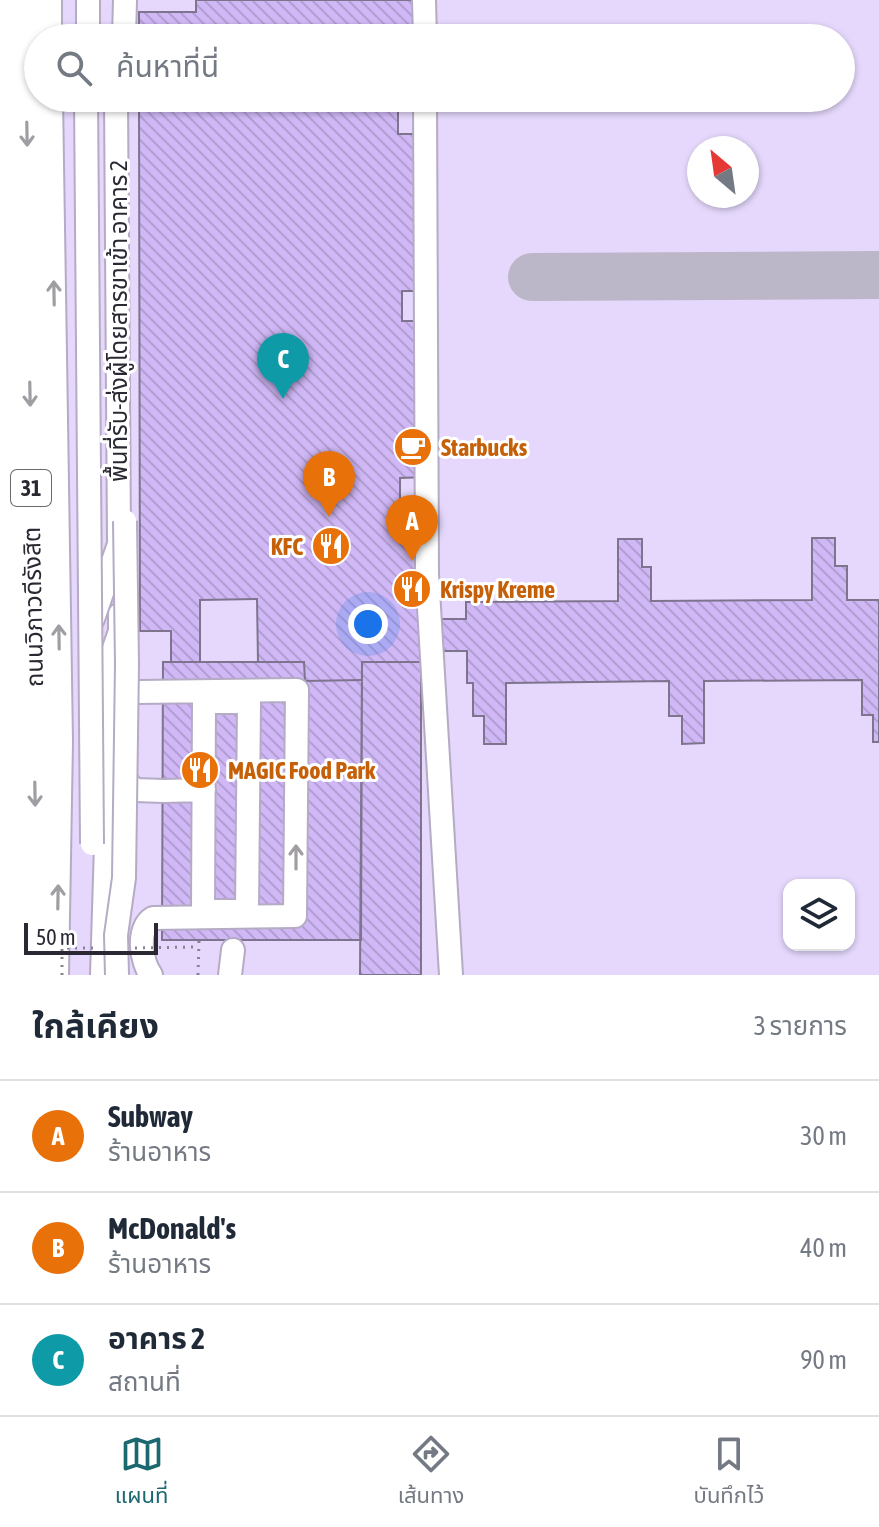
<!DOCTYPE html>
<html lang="th">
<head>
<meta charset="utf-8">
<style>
	body { margin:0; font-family:"Asap Condensed","Noto Sans Thai",sans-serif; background:#f6f6f7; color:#1f2937 }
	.controls { position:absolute; right:24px; bottom:24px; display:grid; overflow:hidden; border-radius:16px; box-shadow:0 2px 6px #0004 }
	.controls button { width:72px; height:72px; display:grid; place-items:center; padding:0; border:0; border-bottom:2px solid #e0e1e3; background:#fff; color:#1f2937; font:40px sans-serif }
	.compass { position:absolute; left:687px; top:136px; width:72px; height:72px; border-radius:50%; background:#fff; box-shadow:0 2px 6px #0004; rotate:331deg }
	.scale { position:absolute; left:24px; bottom:20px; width:134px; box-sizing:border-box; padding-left:8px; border:4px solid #2c2833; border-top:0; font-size:22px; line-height:28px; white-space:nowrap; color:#2c2833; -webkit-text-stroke:6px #fff; paint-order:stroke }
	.you { position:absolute; left:368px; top:624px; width:28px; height:28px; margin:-20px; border:6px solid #fff; border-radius:50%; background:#1a73e8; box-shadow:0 0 0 12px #1a73e833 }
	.badge { display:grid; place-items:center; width:52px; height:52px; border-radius:50%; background:#1c6871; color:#fff; font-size:26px; font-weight:700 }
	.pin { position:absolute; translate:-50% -66px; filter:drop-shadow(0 2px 4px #0008) }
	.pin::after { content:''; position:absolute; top:42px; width:28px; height:24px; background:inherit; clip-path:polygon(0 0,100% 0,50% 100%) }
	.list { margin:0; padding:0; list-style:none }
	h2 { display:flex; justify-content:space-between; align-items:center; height:104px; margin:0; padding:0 32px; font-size:34px }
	h2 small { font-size:26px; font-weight:400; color:#747a83 }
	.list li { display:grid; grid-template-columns:52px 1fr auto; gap:24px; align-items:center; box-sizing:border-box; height:112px; padding:0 32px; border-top:2px solid #e0e1e3 }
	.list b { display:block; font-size:30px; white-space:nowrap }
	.list p { margin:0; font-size:26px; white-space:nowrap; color:#747a83 }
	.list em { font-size:26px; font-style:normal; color:#747a83 }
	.icon { flex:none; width:44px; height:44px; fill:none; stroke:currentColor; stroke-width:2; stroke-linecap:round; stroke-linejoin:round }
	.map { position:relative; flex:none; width:879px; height:975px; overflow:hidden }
	.search { position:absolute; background:#fff; box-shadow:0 2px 6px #0004; left:24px; right:24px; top:24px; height:88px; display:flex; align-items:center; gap:20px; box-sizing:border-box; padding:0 28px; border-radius:44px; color:#747a83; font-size:30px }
	.sheet { height:440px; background:#fff }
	nav { display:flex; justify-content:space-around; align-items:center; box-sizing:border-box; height:112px; border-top:2px solid #e0e1e3; background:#fff; font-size:22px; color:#747a83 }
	nav a { display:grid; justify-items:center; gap:4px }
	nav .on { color:#1c6871 }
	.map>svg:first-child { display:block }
	.built { fill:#e5d8fc; fill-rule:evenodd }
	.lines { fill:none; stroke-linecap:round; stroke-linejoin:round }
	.taxiway { stroke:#bcb6c9; stroke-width:48 }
	.building { fill:url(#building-back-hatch); stroke:#7e748e; stroke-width:2 }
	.minor-casing { stroke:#b5abc5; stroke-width:26 }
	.highway-casing { stroke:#b5abc5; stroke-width:36 }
	.path { stroke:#888293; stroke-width:3; stroke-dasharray:2 6; stroke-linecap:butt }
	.minor { stroke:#fff; stroke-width:22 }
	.highway { stroke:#fff; stroke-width:32 }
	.minor-bridge-casing { stroke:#b5abc5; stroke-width:26; stroke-linecap:butt }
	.path-bridge { stroke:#888293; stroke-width:3; stroke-dasharray:2 6; stroke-linecap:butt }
	.minor-bridge { stroke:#fff; stroke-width:22 }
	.oneway { stroke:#a09ea3 }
	.labels { text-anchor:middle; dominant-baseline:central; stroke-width:6; stroke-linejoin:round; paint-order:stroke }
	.shield { fill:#fff; stroke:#6b6870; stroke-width:2 }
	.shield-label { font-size:22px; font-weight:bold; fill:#2c2833 }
	.street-label { font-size:24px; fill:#2c2833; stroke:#fff }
	.food-label { font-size:24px; font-weight:bold; fill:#c56008; stroke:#fff; text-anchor:start }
</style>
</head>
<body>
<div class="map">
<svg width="879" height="975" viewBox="0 0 879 975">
	<defs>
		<pattern id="building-back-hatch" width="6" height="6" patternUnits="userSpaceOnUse" patternTransform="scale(2)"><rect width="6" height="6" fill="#d0b8f6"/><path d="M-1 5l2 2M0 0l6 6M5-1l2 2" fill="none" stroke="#b39ed3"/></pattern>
	</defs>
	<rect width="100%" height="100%" fill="#f0e8ff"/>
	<path class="built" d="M35 0H879V975H38ZM38 38H841V98H38ZM699 148H747V196H699ZM789 885H849V945H789Z"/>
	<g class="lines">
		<path class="taxiway" d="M532 277 879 275"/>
	</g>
	<path class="building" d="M196 0H423V38H139V12H196Z
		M139 98H423V103H398V134H424L425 291H402V321H425L426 477 400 478V509H427V633H442V619H466V602L618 601V539H642V567H651V601L812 600V538H835V566H847V600H879V742H873V715H862V680L704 681V743L682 744V716H669V681L506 683V744H484V716H473V683H467V651H426V662H362V680L305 681 304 662H258L257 599 200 600V662H171V631H140Z
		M163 662H304L305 681 362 680 361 940H162Z
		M362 662H421V975H360Z"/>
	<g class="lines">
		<defs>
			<path id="minor" d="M50 0V38
				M88 0V38
				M424 0 425 38
				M124 38 125 0
				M51 98 61 741 57 975
				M116 98 119 540
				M425 98 427 574 451 975
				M93 619 119 544
				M204 702H249L247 911H203Z
				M115 706 121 697 138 692 297 690 295 916 153 918C136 928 141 962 151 975
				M125 780 135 790 164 791 204 790
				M102 975 110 715V660L120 631V614
				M230 975 233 950"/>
			<path id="highway" d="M3 0 7 975
				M26 0 36 882 35 975"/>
		</defs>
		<use href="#minor" class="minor-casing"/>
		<use href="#highway" class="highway-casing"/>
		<path class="path" d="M198 975 199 940"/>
		<use href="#minor" class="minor"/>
		<use href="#highway" class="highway"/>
		<defs>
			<path id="minor-bridge" d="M86 98 92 844
				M117 975 116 935 124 878 127 664 125 521"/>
		</defs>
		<use href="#minor-bridge" class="minor-bridge-casing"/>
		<path class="path-bridge" d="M135 948 198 947
			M62 975V948H96"/>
		<use href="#minor-bridge" class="minor-bridge"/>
	</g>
	<defs><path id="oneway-shaft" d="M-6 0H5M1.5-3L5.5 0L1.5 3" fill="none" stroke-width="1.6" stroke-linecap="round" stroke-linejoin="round" transform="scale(2)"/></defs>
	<g class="oneway">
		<use href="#oneway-shaft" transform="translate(27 134) rotate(89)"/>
		<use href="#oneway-shaft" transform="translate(54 293) rotate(-91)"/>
		<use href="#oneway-shaft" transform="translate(30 394) rotate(89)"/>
		<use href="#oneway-shaft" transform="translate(59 637) rotate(-91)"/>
		<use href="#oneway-shaft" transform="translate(35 794) rotate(89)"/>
		<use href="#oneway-shaft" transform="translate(296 857) rotate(-90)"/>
		<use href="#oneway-shaft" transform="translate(58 897) rotate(-89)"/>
	</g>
	<defs>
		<symbol id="cafe-disc" viewBox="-11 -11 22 22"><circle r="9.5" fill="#e8710a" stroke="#fff"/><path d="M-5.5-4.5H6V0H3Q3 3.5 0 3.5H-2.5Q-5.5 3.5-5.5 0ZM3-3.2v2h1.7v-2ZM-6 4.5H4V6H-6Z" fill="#fff"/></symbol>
		<symbol id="restaurant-disc" viewBox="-11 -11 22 22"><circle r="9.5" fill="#e8710a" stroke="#fff"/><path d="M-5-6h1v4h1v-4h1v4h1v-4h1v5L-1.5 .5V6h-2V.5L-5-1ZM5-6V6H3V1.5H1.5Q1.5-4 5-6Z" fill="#fff"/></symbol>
	</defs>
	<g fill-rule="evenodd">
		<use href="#cafe-disc" x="391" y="425" width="44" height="44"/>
		<use href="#restaurant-disc" x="309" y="524" width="44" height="44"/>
		<use href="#restaurant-disc" x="390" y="567" width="44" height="44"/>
		<use href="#restaurant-disc" x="178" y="748" width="44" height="44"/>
	</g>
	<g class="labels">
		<rect class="shield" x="11" y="470" width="40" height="36" rx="6"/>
		<g class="shield-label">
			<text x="31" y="488">31</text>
		</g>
		<g class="street-label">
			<text transform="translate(118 321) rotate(-90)">พื้นที่รับ-ส่งผู้โดยสารขาเข้า อาคาร 2</text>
			<text transform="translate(33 607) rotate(-91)">ถนนวิภาวดีรังสิต</text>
		</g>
		<g class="food-label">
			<text x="441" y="447">Starbucks</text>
			<text x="303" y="546" text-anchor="end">KFC</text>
			<text x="440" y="589">Krispy Kreme</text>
			<text x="228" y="770">MAGIC Food Park</text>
		</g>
	</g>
</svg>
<div class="controls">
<button><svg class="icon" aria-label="layers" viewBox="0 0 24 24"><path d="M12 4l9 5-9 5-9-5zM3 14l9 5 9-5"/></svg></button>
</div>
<svg class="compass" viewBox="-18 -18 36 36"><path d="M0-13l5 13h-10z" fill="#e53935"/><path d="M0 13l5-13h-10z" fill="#747a83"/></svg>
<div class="scale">50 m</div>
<div class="you"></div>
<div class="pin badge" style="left:412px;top:561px;background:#e8710a">A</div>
<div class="pin badge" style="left:329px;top:517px;background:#e8710a">B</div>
<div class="pin badge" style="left:283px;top:399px;background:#0f9aa8">C</div>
<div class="search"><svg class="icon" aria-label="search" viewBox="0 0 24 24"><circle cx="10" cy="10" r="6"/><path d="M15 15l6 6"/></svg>ค้นหาที่นี่</div>
</div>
<section class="sheet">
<h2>ใกล้เคียง<small>3 รายการ</small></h2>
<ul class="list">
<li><span class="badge" style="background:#e8710a">A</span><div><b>Subway</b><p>ร้านอาหาร</p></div><em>30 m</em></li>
<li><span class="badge" style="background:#e8710a">B</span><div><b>McDonald's</b><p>ร้านอาหาร</p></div><em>40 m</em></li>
<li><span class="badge" style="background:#0f9aa8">C</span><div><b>อาคาร 2</b><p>สถานที่</p></div><em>90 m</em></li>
</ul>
</section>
<nav>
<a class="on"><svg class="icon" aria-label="map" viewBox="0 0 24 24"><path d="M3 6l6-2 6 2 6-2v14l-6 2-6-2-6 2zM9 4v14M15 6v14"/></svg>แผนที่</a>
<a><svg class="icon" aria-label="directions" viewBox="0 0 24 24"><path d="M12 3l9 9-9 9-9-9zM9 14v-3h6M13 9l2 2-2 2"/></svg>เส้นทาง</a>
<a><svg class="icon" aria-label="saved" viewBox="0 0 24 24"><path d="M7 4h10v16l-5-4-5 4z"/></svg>บันทึกไว้</a>
</nav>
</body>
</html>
